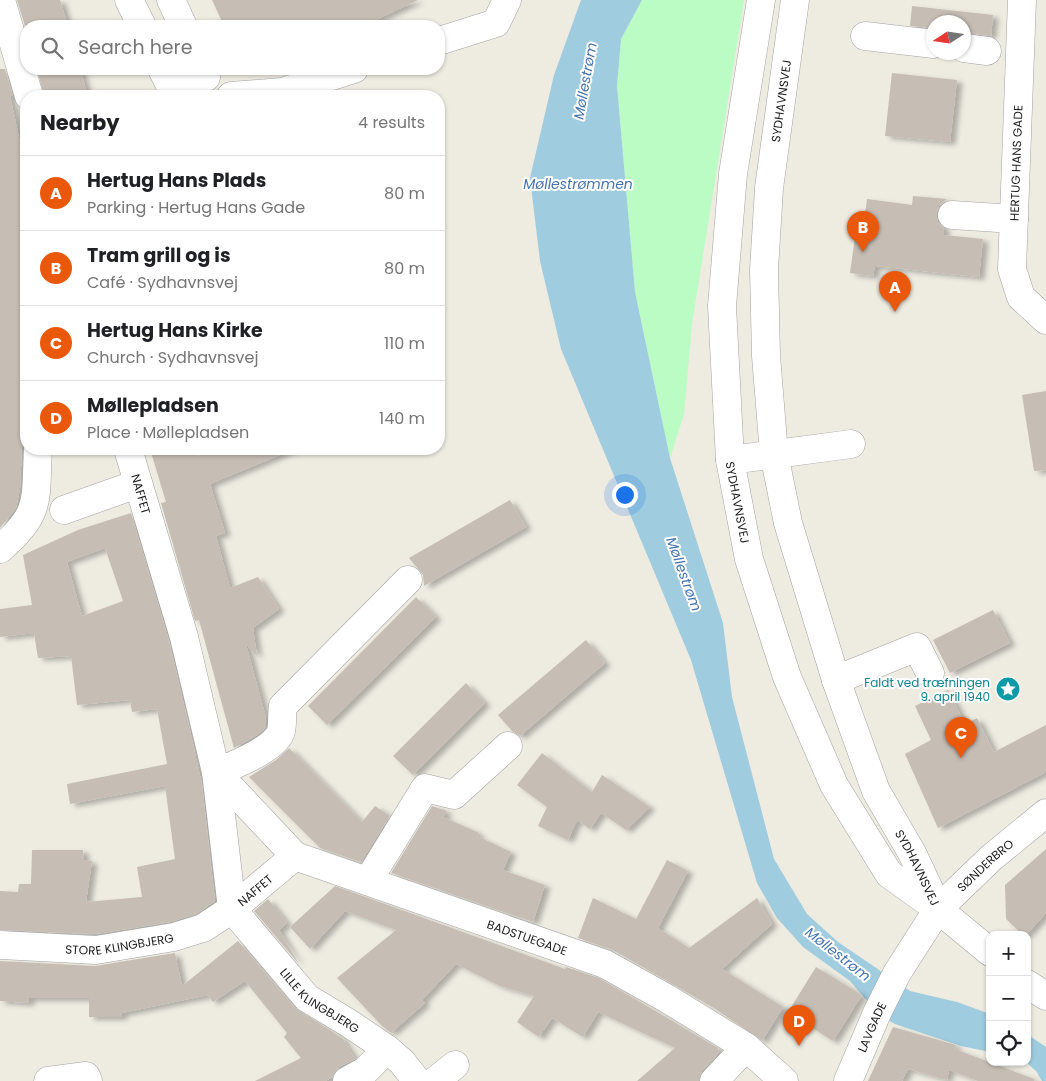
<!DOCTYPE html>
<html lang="en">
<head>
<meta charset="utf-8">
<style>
	body { margin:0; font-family:Poppins,sans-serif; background:#f6f6f6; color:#202124 }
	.controls { position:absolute; right:15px; bottom:15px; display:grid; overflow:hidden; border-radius:10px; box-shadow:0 1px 4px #0004 }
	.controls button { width:45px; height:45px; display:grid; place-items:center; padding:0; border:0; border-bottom:1px solid #e0e0e0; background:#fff; color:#202124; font:25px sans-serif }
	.compass { position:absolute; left:926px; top:15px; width:45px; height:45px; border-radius:50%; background:#fff; box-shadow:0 1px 4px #0004; rotate:258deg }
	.you { position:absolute; left:624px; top:494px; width:18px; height:18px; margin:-12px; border:4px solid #fff; border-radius:50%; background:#1a73e8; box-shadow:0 0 0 8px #1a73e833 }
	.badge { display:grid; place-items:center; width:32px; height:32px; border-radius:50%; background:#ea580c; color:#fff; font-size:16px; font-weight:700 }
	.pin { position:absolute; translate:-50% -41px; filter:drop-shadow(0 1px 2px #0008) }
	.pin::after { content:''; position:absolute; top:26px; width:18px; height:15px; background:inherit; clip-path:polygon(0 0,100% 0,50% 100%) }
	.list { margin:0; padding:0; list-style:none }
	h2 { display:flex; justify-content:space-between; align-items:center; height:65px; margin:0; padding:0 20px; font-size:21px }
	h2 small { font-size:16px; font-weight:400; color:#757577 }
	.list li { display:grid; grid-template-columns:32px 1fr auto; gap:15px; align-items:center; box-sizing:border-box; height:75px; padding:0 20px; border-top:1px solid #e0e0e0 }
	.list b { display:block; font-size:19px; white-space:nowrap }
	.list p { margin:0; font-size:16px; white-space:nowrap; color:#757577 }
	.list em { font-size:16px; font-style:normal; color:#757577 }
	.icon { flex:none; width:28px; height:28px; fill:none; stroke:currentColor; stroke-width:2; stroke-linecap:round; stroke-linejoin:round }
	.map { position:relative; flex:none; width:1046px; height:1081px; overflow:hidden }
	.search { position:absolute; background:#fff; box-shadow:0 1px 4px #0004; left:20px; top:20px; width:425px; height:55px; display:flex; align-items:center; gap:12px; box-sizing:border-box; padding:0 18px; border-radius:20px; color:#757577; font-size:19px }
	.panel { position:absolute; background:#fff; box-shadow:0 1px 4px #0004; left:20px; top:90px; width:425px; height:365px; border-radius:20px }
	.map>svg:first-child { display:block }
	.park { fill:#bafcc4 }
	.water { fill:#9fccdf }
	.building { fill:#c6bdb4; fill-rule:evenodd; filter:url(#shadow) }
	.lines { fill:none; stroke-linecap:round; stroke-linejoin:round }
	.minor-casing { stroke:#a3a3a3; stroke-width:29 }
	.minor { stroke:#fff; stroke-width:28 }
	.labels { text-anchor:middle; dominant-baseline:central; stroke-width:4; stroke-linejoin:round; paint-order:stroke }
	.street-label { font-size:12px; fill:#1c1c1c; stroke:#fff }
	.culture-label { font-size:12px; fill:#0d838f; stroke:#fff; text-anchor:end }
	.water-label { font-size:14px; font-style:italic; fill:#4473b0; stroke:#fff }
</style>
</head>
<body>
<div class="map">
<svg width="1046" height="1081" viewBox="0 0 1046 1081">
	<defs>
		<filter id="shadow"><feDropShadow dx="5.5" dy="3" stdDeviation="2.5" flood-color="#0004"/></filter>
	</defs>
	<rect width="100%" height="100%" fill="#eeebe1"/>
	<path class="park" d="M642 0H744L692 324 684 414 670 458 635 292 617 86 621 39Z"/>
	<path class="water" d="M581 0H642L621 39 617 86 635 292 670 458 723 623 732 697 774 859 807 914 838 942 910 991 957 1002 990 1014V1052L961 1046 895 1024 881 1017 850 981 803 947 777 918 757 883 691 660 561 349 540 261 530 178 554 75Z
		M1027 1034 1046 1047V1081H1042L1036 1071 1026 1062Z"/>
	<path class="building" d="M17 0H60L68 26H25Z
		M212 0H418L363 26H224Z
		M912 6 993 15 991 36 964 33V22H934V28L910 26Z
		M0 69H5L13 96H10L26 170V364L20 488 16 508 0 528Z
		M37 69H80L88 96H44Z
		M892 73 957 80 950 142 885 136Z
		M913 196 947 199 939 206 936 214 938 222 944 228V235L983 239 979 277 875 266 873 276 850 273 855 237 862 238 867 199 912 205Z
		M1046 391V470L1034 471 1022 395Z
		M150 449H195L198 456 216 449H294L210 484 225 533 216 536 230 588 258 577 279 609 253 628 257 656 246 644 266 718V727L257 735 234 748 199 620 195 621 161 503 166 502Z
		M510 500 526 527 424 586 423 575 409 558Z
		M131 513 169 641 191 735 202 785 215 901 196 914 170 922 95 934 0 930V891L18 892 19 884H31L32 850H83L84 860 92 861 86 902 142 897 137 867 175 859 165 786 70 804 67 784 167 764 157 709 132 712 130 700 77 705 71 656 38 658 34 633 0 637V609L32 605 23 555 78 530ZM105 548 123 601 82 616 67 562Z
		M416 597 436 617 327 725 308 706Z
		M993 610 1010 643 950 673 933 640Z
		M586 640 605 663 520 736 512 731 498 715Z
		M466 683 485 703 413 775 393 756Z
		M948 690 965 724 977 718 994 752 1046 725V772L938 828 905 754 931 740 915 706Z
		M289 748 362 822 375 806 390 816 361 862 320 848 249 777 276 760Z
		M542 753 592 792 602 775 650 807 626 830 601 813 590 829 577 820 568 840 538 826 547 807 517 785Z
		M432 806 447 811 443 817 479 833 477 836 511 852 503 870 545 885 533 922 391 873Z
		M1046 849V913L1026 935H1023L1006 919 1005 885Z
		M667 860 688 871 658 928 689 948 757 898 772 924 722 969 783 1007 762 1041 714 1008 613 950 578 938 593 898 636 919Z
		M335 886 565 969 566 967 599 978 718 1048 719 1053 702 1071 699 1081H637L675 1048 598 1012 583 1037 552 1018 539 1037 517 1022 534 996 500 986 456 964 422 1000 425 1003 391 1033 383 1027 337 978 396 930 345 911 310 949 290 927Z
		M268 899 287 923 279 930 299 964 254 911Z
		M238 941 295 1008 342 1038 355 1059 339 1067 333 1077 325 1081H255L301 1058 284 1037 287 1033 245 981 213 1002 208 995 122 1013V1017H89V998H29V1003L0 1001V961L95 966 175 953 182 986Z
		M816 967 862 995 833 1041 788 1012Z
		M893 1027 956 1045 955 1049 1034 1079V1081H978L949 1070 947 1080 908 1069 902 1081H868Z"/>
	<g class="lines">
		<defs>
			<g id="minor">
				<path d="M1 0 29 96"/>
				<path d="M129 0 142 26"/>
				<path d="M171 0 183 26"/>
				<path id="s1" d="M761 0 733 174 722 306 730 460 749 559 787 677 834 785 889 874 938 909 990 952"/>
				<path id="s2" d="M795 0 769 188 764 270 766 356 774 454 788 523 836 680 876 791 912 853 938 908"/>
				<path d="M1022 0 1012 269 1021 297 1046 320"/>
				<path d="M865 36 934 44"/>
				<path d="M439 41 496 23 507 0"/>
				<path d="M964 48 987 51"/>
				<path d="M162 69 169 83 206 77"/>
				<path d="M231 96 282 92 354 69"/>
				<path d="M952 215 1014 219"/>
				<path d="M730 460 851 444"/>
				<path d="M64 510 137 484"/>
				<path d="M0 549C42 513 35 501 38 449"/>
				<path d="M836 680 917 647 930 673"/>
				<path id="s3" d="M295 856 605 964 666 998 746 1047 784 1081"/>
				<path d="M368 881 425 788 454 795 508 746"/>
				<path d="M232 909 216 772C233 766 267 752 278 737 284 730 281 716 283 706L408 580"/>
				<path id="s4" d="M232 909 307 998 347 1022 387 1049 402 1062 417 1081"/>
				<path id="s5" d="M0 945 96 950 174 937 203 928 232 909 295 856 216 772 184 637 128 449"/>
				<path d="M1027 984 1046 996"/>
				<path d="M48 1081 86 1076 88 1081"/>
				<path d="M347 1081 365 1071 387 1049"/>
				<path d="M435 1081 455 1065"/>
				<path d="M714 1081 746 1047"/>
				<path id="s6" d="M848 1081 877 1013 897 973 938 909 991 858 1046 813"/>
			</g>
		</defs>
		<use href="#minor" class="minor-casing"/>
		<use href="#minor" class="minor"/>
	</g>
	<defs>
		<symbol id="sight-disc" viewBox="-11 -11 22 22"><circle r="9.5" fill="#0f9aa8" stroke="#fff"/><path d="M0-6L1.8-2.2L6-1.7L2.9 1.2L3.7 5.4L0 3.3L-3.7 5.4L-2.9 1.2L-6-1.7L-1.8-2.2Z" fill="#fff"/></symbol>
	</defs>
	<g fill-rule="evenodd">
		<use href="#sight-disc" x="994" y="675" width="28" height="28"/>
	</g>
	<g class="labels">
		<g class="street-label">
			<text transform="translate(781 101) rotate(-82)">SYDHAVNSVEJ</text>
			<text transform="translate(1016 163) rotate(-88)">HERTUG HANS GADE</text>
			<text transform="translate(141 494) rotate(74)">NAFFET</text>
			<text stroke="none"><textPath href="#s1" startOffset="506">SYDHAVNSVEJ</textPath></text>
			<text stroke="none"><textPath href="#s6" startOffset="259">SØNDERBRO</textPath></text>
			<text stroke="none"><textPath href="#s2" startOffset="896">SYDHAVNSVEJ</textPath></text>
			<text stroke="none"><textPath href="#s5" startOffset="270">NAFFET</textPath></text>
			<text stroke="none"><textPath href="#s3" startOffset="246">BADSTUEGADE</textPath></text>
			<text stroke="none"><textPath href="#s5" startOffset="120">STORE KLINGBJERG</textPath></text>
			<text stroke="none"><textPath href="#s4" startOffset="128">LILLE KLINGBJERG</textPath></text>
			<text stroke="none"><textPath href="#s6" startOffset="59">LAVGADE</textPath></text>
		</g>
		<g class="culture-label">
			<text x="990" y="682">Faldt ved træfningen<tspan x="990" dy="14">9. april 1940</tspan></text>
		</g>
		<g class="water-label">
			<text transform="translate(585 81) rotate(-80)">Møllestrøm</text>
			<text x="578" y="184">Møllestrømmen</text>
			<text transform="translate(684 574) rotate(70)">Møllestrøm</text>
			<text transform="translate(838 954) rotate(38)">Møllestrøm</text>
		</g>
	</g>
</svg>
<div class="controls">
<button>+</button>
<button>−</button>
<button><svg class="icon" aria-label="locate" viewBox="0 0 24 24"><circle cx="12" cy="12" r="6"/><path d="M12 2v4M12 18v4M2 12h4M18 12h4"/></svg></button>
</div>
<svg class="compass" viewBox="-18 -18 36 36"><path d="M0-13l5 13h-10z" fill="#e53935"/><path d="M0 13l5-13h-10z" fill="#757577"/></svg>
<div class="you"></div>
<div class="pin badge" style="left:895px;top:312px">A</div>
<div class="pin badge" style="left:863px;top:252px">B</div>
<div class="pin badge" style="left:961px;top:758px">C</div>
<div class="pin badge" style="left:799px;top:1046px">D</div>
<div class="search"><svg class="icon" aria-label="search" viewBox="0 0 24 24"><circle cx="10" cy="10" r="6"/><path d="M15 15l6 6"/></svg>Search here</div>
<section class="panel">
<h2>Nearby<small>4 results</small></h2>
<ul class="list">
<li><span class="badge">A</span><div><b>Hertug Hans Plads</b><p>Parking · Hertug Hans Gade</p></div><em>80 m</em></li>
<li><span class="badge">B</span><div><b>Tram grill og is</b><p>Café · Sydhavnsvej</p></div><em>80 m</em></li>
<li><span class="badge">C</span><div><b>Hertug Hans Kirke</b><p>Church · Sydhavnsvej</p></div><em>110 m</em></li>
<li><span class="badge">D</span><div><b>Møllepladsen</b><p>Place · Møllepladsen</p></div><em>140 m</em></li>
</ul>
</section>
</div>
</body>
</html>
